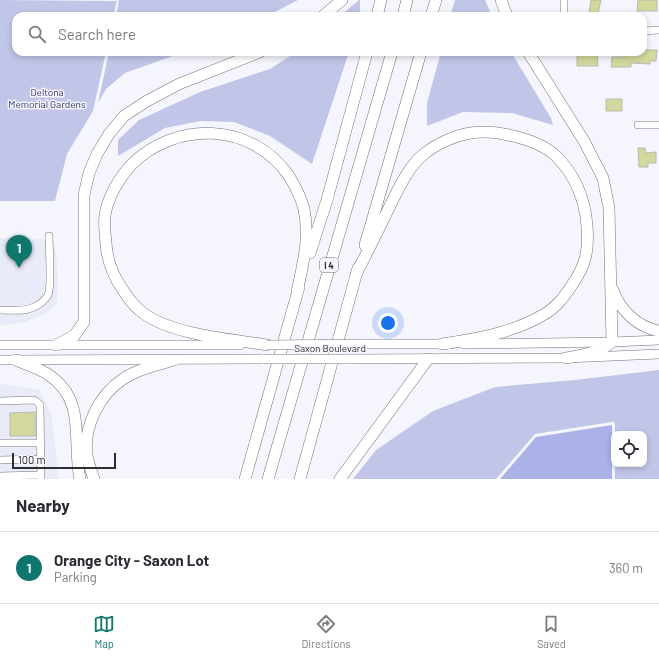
<!DOCTYPE html>
<html lang="en">
<head>
<meta charset="utf-8">
<style>
	body { margin:0; font-family:Barlow,sans-serif; background:#f2f2f3; color:#2b2b33 }
	.controls { position:absolute; right:12px; bottom:12px; display:grid; overflow:hidden; border-radius:8px; box-shadow:0 2px 6px #0003 }
	.controls button { width:36px; height:36px; display:grid; place-items:center; padding:0; border:0; border-bottom:1px solid #e1e1e2; background:#fff; color:#2b2b33; font:20px sans-serif }
	.scale { position:absolute; left:12px; bottom:10px; width:104px; box-sizing:border-box; padding-left:4px; border:2px solid #2e2e31; border-top:0; font-size:11px; line-height:14px; white-space:nowrap; color:#2e2e31; -webkit-text-stroke:3px #f5f6fd; paint-order:stroke }
	.you { position:absolute; left:388px; top:323px; width:14px; height:14px; margin:-10px; border:3px solid #fff; border-radius:50%; background:#1a73e8; box-shadow:0 0 0 6px #1a73e833 }
	.badge { display:grid; place-items:center; width:26px; height:26px; border-radius:50%; background:#0f766e; color:#fff; font-size:13px; font-weight:700 }
	.pin { position:absolute; translate:-50% -33px; filter:drop-shadow(0 1px 2px #0008) }
	.pin::after { content:''; position:absolute; top:21px; width:14px; height:12px; background:inherit; clip-path:polygon(0 0,100% 0,50% 100%) }
	.list { margin:0; padding:0; list-style:none }
	h2 { display:flex; justify-content:space-between; align-items:center; height:52px; margin:0; padding:0 16px; font-size:17px }
	h2 small { font-size:13px; font-weight:400; color:#7c7c81 }
	.list li { display:grid; grid-template-columns:26px 1fr auto; gap:12px; align-items:center; box-sizing:border-box; height:72px; padding:0 16px; border-top:1px solid #e1e1e2 }
	.list b { display:block; font-size:15px; white-space:nowrap }
	.list p { margin:0; font-size:13px; white-space:nowrap; color:#7c7c81 }
	.list em { font-size:13px; font-style:normal; color:#7c7c81 }
	.icon { flex:none; width:22px; height:22px; fill:none; stroke:currentColor; stroke-width:2; stroke-linecap:round; stroke-linejoin:round }
	.map { position:relative; flex:none; width:659px; height:479px; overflow:hidden }
	.search { position:absolute; background:#fff; box-shadow:0 2px 6px #0003; left:12px; right:12px; top:12px; height:44px; display:flex; align-items:center; gap:10px; box-sizing:border-box; padding:0 14px; border-radius:12px; color:#7c7c81; font-size:15px }
	.sheet { height:124px; background:#fff }
	nav { display:flex; justify-content:space-around; align-items:center; box-sizing:border-box; height:56px; border-top:1px solid #e1e1e2; background:#fff; font-size:11px; color:#7c7c81 }
	nav a { display:grid; justify-items:center; gap:2px }
	nav .on { color:#0f766e }
	.map>svg:first-child { display:block }
	.built { fill:#e9ebf9 }
	.green { fill:#c1c6e8 }
	.water { fill:#aab2e7 }
	.building { fill:#d3d89d; stroke:#b8b9b2 }
	.lines { fill:none; stroke-linecap:round; stroke-linejoin:round }
	.minor-casing { stroke:#717379; stroke-width:8 }
	.major-casing { stroke:#717379; stroke-width:10 }
	.highway-casing { stroke:#717379; stroke-width:12 }
	.minor { stroke:#fff; stroke-width:7 }
	.major { stroke:#fff; stroke-width:9 }
	.highway { stroke:#fff; stroke-width:11 }
	.major-bridge-casing { stroke:#717379; stroke-width:10; stroke-linecap:butt }
	.major-bridge { stroke:#fff; stroke-width:9 }
	.labels { text-anchor:middle; dominant-baseline:central; stroke-width:3; stroke-linejoin:round; paint-order:stroke }
	.shield { fill:#f5f6fd; stroke:#6a6a6e; stroke-width:1 }
	.shield-label { font-size:9px; font-weight:bold; fill:#2e2e31 }
	.park-label { font-size:10px; fill:#303272; stroke:#f5f6fd }
	.street-label { font-size:10px; fill:#2e2e31; stroke:#f5f6fd }
</style>
</head>
<body>
<div class="map">
<svg width="659" height="479" viewBox="0 0 659 479">
	<rect width="100%" height="100%" fill="#f5f6fd"/>
	<path class="built" d="M0 238 46 239 45 293 40 299 32 304 19 306H0Z
		M53 240 56 253 58 277 57 303 49 312 23 323 0 325V314H20L33 312 43 306 51 297 53 286Z
		M0 384 39 389 51 413 59 479H0Z"/>
	<path class="green" d="M0 0 117 1 113 16H16V52H106L93 111 67 154 55 201H0Z
		M119 0H298L267 16H116Z
		M359 0H360V16H340Z
		M455 0H485L492 16H450Z
		M109 52H184L125 73 106 89 98 103Z
		M296 52H349L312 164 270 136 234 122 201 121 165 128 118 156V140L139 120 200 92 270 69Z
		M441 52H511L551 118 553 125 512 113 463 112 427 126V103Z
		M659 370V479H615V464H644V434H615V425L614 422H612L535 434 496 479H353L376 450 433 411 495 387 575 380Z"/>
	<path class="water" d="M612 425V479H500L536 437Z"/>
	<path class="building" d="M591 0H601L598 14 589 12Z
		M638 0H657V11H637Z
		M643 50H657L656 61H650V64L631 63V67H611L612 57H623V52H643Z
		M577 52H597L598 66H577Z
		M606 99H622V111H606Z
		M638 148H645L646 153 656 152V163H648V167H639Z
		M35 412V436H10V413Z"/>
	<g class="lines">
		<defs>
			<path id="minor" d="M564 0V16
				M643 31 659 30
				M638 125H659
				M0 310C10 310 24 312 34 307 39 305 45 300 48 295 52 287 49 248 49 236
				M0 401 33 400 36 401 40 405 41 479
				M0 443H41
				M0 460 41 459
				M0 476 41 475"/>
			<path id="major" d="M362 344H449
				M464 344 612 342 659 340
				M0 345H240
				M351 359 566 358 659 354
				M0 360 264 359"/>
			<path id="highway" d="M501 0 507 16
				M323 16 342 0
				M377 16 381 0
				M403 16 407 0
				M431 16 436 0
				M528 52 584 141 603 178 609 208 612 342C599 353 582 355 566 358
				M365 245 421 52
				M310 253 327 200 367 52
				M356 274C367 253 377 233 387 212 396 194 408 166 424 154 436 144 456 135 471 133 495 129 538 139 556 156 575 175 585 199 587 226 589 250 586 265 572 285 564 297 556 308 543 315 512 333 477 339 442 344
				M613 290C620 310 637 327 659 331
				M56 345 74 336 84 322V195L89 173 97 154 109 134 124 116 147 101 179 84 260 52
				M267 345C230 339 173 335 143 313 135 307 128 298 123 290 113 276 107 260 106 243 105 234 104 224 105 215 108 197 119 178 131 165 176 120 252 122 289 176 295 186 301 197 304 209 310 239 303 263 297 292
				M16 360C27 365 39 368 49 375 87 401 72 441 80 479
				M94 479C91 471 89 464 87 456 83 427 99 395 123 379 138 369 157 365 174 360
				M245 479 299 287
				M268 479 392 52
				M300 479 358 268
				M340 479 428 359"/>
		</defs>
		<use href="#minor" class="minor-casing"/>
		<use href="#major" class="major-casing"/>
		<use href="#highway" class="highway-casing"/>
		<use href="#minor" class="minor"/>
		<use href="#major" class="major"/>
		<use href="#highway" class="highway"/>
		<defs>
			<path id="major-bridge" d="M267 345 362 344
				M264 359H351"/>
		</defs>
		<use href="#major-bridge" class="major-bridge-casing"/>
		<use href="#major-bridge" class="major-bridge"/>
	</g>
	<g class="labels">
		<rect class="shield" x="320" y="258" width="18" height="14" rx="3"/>
		<g class="shield-label">
			<text x="329" y="265">I 4</text>
		</g>
		<g class="park-label">
			<text x="47" y="92">Deltona<tspan x="47" dy="12">Memorial Gardens</tspan></text>
		</g>
		<g class="street-label">
			<text x="330" y="348">Saxon Boulevard</text>
		</g>
	</g>
</svg>
<div class="controls">
<button><svg class="icon" aria-label="locate" viewBox="0 0 24 24"><circle cx="12" cy="12" r="6"/><path d="M12 2v4M12 18v4M2 12h4M18 12h4"/></svg></button>
</div>
<div class="scale">100 m</div>
<div class="you"></div>
<div class="pin badge" style="left:19px;top:268px">1</div>
<div class="search"><svg class="icon" aria-label="search" viewBox="0 0 24 24"><circle cx="10" cy="10" r="6"/><path d="M15 15l6 6"/></svg>Search here</div>
</div>
<section class="sheet">
<h2>Nearby<small></small></h2>
<ul class="list">
<li><span class="badge">1</span><div><b>Orange City - Saxon Lot</b><p>Parking</p></div><em>360 m</em></li>
</ul>
</section>
<nav>
<a class="on"><svg class="icon" aria-label="map" viewBox="0 0 24 24"><path d="M3 6l6-2 6 2 6-2v14l-6 2-6-2-6 2zM9 4v14M15 6v14"/></svg>Map</a>
<a><svg class="icon" aria-label="directions" viewBox="0 0 24 24"><path d="M12 3l9 9-9 9-9-9zM9 14v-3h6M13 9l2 2-2 2"/></svg>Directions</a>
<a><svg class="icon" aria-label="saved" viewBox="0 0 24 24"><path d="M7 4h10v16l-5-4-5 4z"/></svg>Saved</a>
</nav>
</body>
</html>
